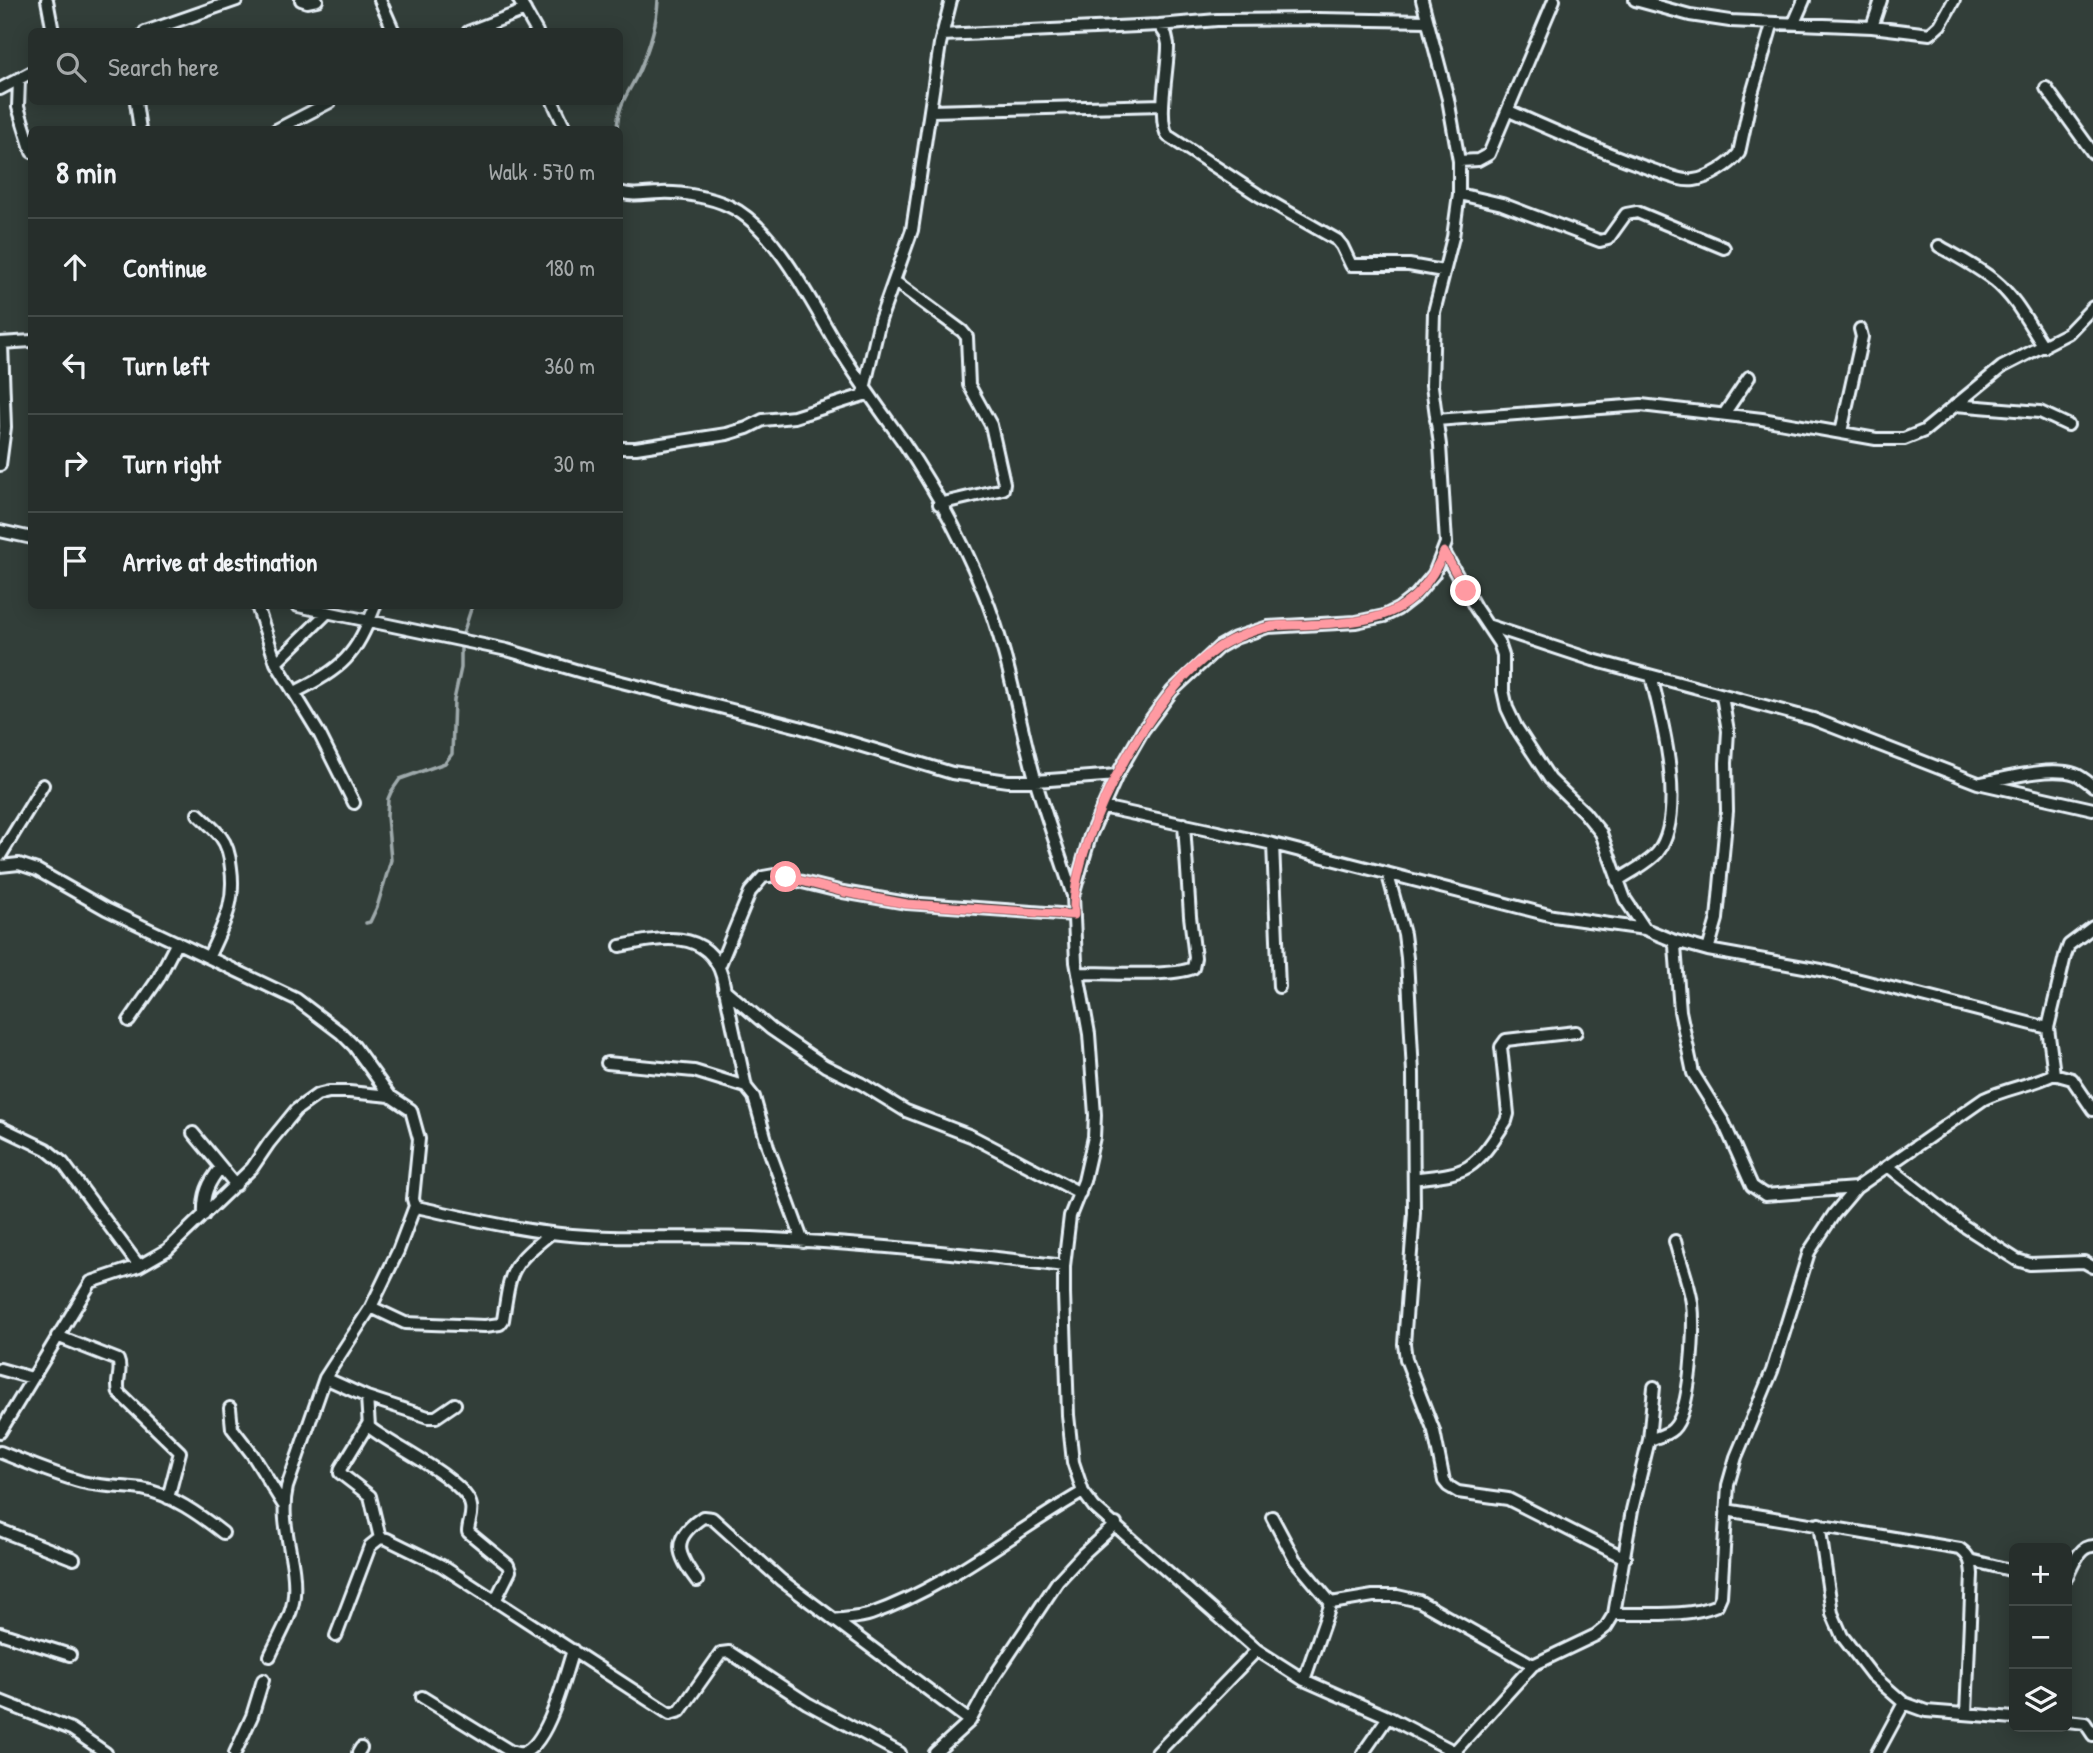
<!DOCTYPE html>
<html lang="en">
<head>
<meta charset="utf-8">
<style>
	body { margin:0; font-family:"Patrick Hand",sans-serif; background:#323a37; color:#f1f3f6 }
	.controls { position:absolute; right:21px; bottom:21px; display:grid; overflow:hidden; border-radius:10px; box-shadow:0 4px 18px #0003 }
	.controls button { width:63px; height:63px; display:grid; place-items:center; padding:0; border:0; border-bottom:2px solid #424a47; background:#262e2b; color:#f1f3f6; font:35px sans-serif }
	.stop { position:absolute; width:21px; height:21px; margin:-16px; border:5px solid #ff9aa2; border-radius:50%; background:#fff }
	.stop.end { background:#ff9aa2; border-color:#fff; box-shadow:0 2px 7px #0008 }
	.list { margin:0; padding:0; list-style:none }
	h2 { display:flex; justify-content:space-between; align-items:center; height:91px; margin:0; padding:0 28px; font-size:30px }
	h2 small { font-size:23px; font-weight:400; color:#a4a8a9 }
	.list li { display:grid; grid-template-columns:46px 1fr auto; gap:21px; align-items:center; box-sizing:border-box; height:98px; padding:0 28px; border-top:2px solid #424a47 }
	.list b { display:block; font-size:26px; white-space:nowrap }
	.list em { font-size:23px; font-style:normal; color:#a4a8a9 }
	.icon { flex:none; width:38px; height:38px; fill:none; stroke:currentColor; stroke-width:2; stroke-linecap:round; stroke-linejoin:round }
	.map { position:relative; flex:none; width:2093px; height:1753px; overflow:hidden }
	.search { position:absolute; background:#262e2b; box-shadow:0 4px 18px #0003; left:28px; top:28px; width:595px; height:77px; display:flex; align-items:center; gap:18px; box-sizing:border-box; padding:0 24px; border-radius:10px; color:#a4a8a9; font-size:26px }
	.panel { position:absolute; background:#262e2b; box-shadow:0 4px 18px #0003; left:28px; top:126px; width:595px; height:483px; border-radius:10px }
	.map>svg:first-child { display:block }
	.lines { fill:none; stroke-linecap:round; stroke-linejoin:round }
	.stream { stroke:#9ea9ab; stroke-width:3.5 }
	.minor-casing { stroke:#e8f1f8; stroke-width:16 }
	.minor { stroke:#26332d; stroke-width:10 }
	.route { stroke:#ff9aa2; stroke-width:9 }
</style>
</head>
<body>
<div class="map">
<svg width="2093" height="1753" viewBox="0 0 2093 1753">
	<rect width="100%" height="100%" fill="#323e39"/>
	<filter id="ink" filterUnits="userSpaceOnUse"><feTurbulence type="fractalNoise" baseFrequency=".0143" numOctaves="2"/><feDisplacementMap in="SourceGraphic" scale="14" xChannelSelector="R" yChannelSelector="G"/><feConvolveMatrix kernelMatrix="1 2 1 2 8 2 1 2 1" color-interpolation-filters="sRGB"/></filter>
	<g filter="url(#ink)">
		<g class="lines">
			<path class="stream" d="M617 130C618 101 630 92 640 69 650 46 657 25 658 0
				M366 923 370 922 377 907 391 860 387 816 388 799 391 792 400 779 445 763 452 754 454 700 461 668V640L472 606"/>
			<defs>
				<path id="minor" d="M47 0 53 32
					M301 0 307 2 317 0
					M380 0 394 32
					M519 0 537 32
					M1422 0 1448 99 1459 161V194L1453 237 1434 312 1432 386 1440 445 1446 543 1434 574 1416 595 1398 609 1384 616 1356 622 1268 627 1235 638 1219 647 1172 691 1143 730 1117 775 1090 836 1073 896 1076 962 1089 1034 1095 1115 1094 1137 1084 1181 1070 1216 1064 1266V1294L1068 1415 1073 1462 1083 1492 1094 1507 1257 1650 1304 1680 1388 1717 1457 1753
					M1635 0 1690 15 1730 21 1872 27 1930 34 1940 25 1954 0
					M1794 23 1804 0
					M1159 25 1166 35 1168 44C1169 66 1156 120 1168 136L1260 196 1337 240 1342 246 1351 265H1409L1443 271
					M1872 27 1881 0
					M145 32 237 0
					M468 32 525 10
					M942 35 1159 25 1217 20 1318 19 1427 21
					M19 81 18 107 32 152
					M2046 88 2093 153
					M0 89 32 72
					M136 102 140 130
					M553 102 566 130
					M931 111 1163 105
					M1509 111C1556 132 1604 153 1653 170 1665 174 1681 182 1694 180 1709 178 1730 165 1739 153L1751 97 1772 25
					M276 130 330 102
					M1459 161 1478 160 1489 154 1554 0
					M620 192C635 197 645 193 661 193 681 192 710 197 729 206 775 227 812 304 838 347 858 380 881 411 904 443 935 489 963 541 984 593 1009 654 1018 719 1036 782 1047 819 1060 856 1072 893
					M1459 194 1502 204 1600 241 1608 239 1626 214 1637 212 1724 248
					M1939 246C1958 257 1978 267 1995 281 2016 298 2029 325 2044 347
					M894 281 962 331 967 337 969 385 991 425 1004 483 1003 489 939 504
					M0 343 32 341
					M864 389 880 320 912 230 940 44 951 0
					M1955 405 2040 412 2068 425
					M1724 414 1749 377
					M1436 420 1641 405 1762 419 1876 439H1904L1924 431 2002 367 2068 333 2093 307
					M1841 432 1862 337 1860 329
					M620 448H636L727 434 747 428 763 420 794 417 867 394
					M0 465 5 427 2 344
					M0 531 32 538
					M1444 552 1475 607 1499 643 1503 655V690L1507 708 1516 727 1550 779 1584 812 1601 833 1625 899 1645 929
					M257 606 276 663 320 735 354 803
					M298 606 507 650 582 672 799 727 952 773 1008 781H1036L1117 775
					M1487 625 1593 660 1813 719 1978 783 2093 809
					M276 663 327 613
					M295 692C344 667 355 657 375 606
					M1982 783C2007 778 2050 766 2075 774 2081 776 2088 782 2093 786
					M1102 807 1273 844 1553 916 1645 929 1672 940 1675 946 1680 1011 1693 1073 1724 1123 1752 1186 1765 1195 1856 1188
					M198 814C205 821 215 829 221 837 228 846 230 857 231 868 236 904 223 925 209 956
					M1273 844 1279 987
					M0 856 43 785
					M0 866 19 864 37 870 106 909 296 999 341 1033 354 1046 390 1096
					M1388 875 1404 934 1407 958 1413 1073 1414 1213 1404 1344 1406 1359 1434 1431 1444 1481 1448 1486 1458 1492 1508 1499 1625 1558
					M1617 881C1630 872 1648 864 1658 852 1687 814 1662 719 1651 676
					M1672 940 1708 950 1821 970 2048 1028
					M620 946C658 938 708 927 722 976L746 1087
					M1708 950 1717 919 1727 811 1726 763 1728 731 1722 696
					M719 967 750 892 763 877 774 875 843 892 907 903 1074 915
					M1078 973C1104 973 1172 977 1193 968L1195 958 1190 916 1184 824
					M724 989 771 1029 825 1066 862 1084 906 1111 971 1136 1080 1193
					M129 1021 158 979 177 942
					M607 1063 694 1071 746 1087 754 1097 768 1147 803 1242
					M2054 1074 2072 1079 2093 1110
					M0 1127 46 1149 63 1163 139 1266
					M193 1133 236 1185
					M1888 1166 1964 1226 2017 1260 2030 1264 2084 1262 2093 1267
					M1414 1179C1431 1176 1453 1176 1468 1167 1484 1157 1496 1136 1506 1121L1508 1114 1501 1047 1506 1040 1576 1032
					M204 1215C203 1194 208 1183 221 1167
					M371 1307 405 1323 485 1326 500 1324 503 1320C511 1268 509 1267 551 1233
					M57 1336 118 1360C123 1371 115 1381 119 1393L180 1452 168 1498
					M0 1369 32 1378
					M325 1378 367 1397 428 1417H436L455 1404
					M367 1397 369 1427C390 1445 467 1480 471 1506 473 1515 468 1524 468 1532L508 1565 510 1571 495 1601
					M230 1408 232 1428 252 1454 283 1504
					M368 1424 341 1468 340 1473 370 1496 380 1538
					M0 1432 91 1282 139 1266 167 1250 252 1168 269 1143 296 1110 317 1095 329 1092H349L390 1096 411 1110 419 1139 413 1199 415 1206 421 1208C463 1217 507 1228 551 1233 617 1241 685 1235 752 1238 857 1243 960 1253 1064 1266
					M1649 1440C1657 1437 1667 1435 1673 1429 1691 1412 1695 1329 1692 1303 1689 1283 1680 1261 1675 1241
					M0 1452C27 1463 54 1474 82 1482 102 1487 122 1486 142 1489 171 1494 200 1515 223 1533
					M1726 1510 1960 1549C1970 1556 1971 1562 1972 1574L1966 1714
					M1272 1517 1295 1560 1331 1603 1373 1596H1397L1419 1601 1533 1665
					M1819 1524 1832 1613 1842 1636 1872 1675 1904 1703 1926 1711 2014 1718
					M0 1530 74 1559
					M1970 1560 2014 1571
					M2067 1577C2073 1565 2079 1546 2093 1546
					M697 1581C677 1554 670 1539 703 1517L712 1518 781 1580 970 1721
					M1614 1614C1646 1613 1687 1618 1717 1605L1721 1596 1728 1485 1736 1457 1772 1371 1809 1252 1834 1214 1856 1188 1984 1099C2007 1088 2032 1085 2054 1074L2048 1028 2065 956 2069 945 2093 927
					M834 1620C846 1618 860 1618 871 1614 948 1587 1013 1532 1083 1492
					M0 1633 70 1655
					M336 1636 370 1546 380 1538 387 1539 442 1566 670 1714 680 1711 721 1653 729 1652 807 1703 900 1753
					M270 1656C278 1638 293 1615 294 1595 297 1557 278 1526 287 1487L325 1378 371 1307 398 1251 415 1206
					M1304 1680 1331 1603
					M422 1697 510 1751 518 1753
					M0 1701 71 1729 106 1753
					M2067 1721 2085 1723 2093 1735
					M1455 1751 1533 1665 1596 1635 1606 1627 1614 1614 1632 1510 1649 1440 1654 1387
					M235 1753 252 1716 263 1680
					M358 1753 361 1748
					M522 1753C548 1747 565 1674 573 1650
					M935 1753 970 1721 994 1677 1058 1581 1083 1554 1116 1524
					M1157 1753 1257 1650
					M1363 1753 1388 1717
					M1877 1753 1904 1703"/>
			</defs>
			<use href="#minor" class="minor-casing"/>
			<use href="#minor" class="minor"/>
		</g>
	</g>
	<g class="lines" filter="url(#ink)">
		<path class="route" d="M786 877 843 892 907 904 1074 915C1070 836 1162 667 1238 637 1247 633 1258 629 1268 627 1280 624 1293 625 1305 625 1373 621 1413 621 1444 552L1466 591"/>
	</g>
</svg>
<div class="controls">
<button>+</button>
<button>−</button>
<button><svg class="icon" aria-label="layers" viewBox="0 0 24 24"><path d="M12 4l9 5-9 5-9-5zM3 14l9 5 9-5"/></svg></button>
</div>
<div class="stop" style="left:786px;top:877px"></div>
<div class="stop end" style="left:1466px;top:591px"></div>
<div class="search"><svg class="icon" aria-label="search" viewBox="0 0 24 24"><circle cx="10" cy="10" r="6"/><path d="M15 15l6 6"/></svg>Search here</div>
<section class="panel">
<h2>8 min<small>Walk · 570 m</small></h2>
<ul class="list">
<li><svg class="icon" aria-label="ahead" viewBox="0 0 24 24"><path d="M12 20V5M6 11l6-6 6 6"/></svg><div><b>Continue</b></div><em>180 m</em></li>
<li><svg class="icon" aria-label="left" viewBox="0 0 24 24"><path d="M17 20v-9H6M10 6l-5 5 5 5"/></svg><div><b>Turn left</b></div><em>360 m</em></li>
<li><svg class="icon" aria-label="right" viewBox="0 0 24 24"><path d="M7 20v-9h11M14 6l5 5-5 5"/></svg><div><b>Turn right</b></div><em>30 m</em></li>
<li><svg class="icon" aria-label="arrive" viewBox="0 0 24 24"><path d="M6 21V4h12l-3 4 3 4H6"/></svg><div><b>Arrive at destination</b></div></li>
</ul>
</section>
</div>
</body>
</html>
